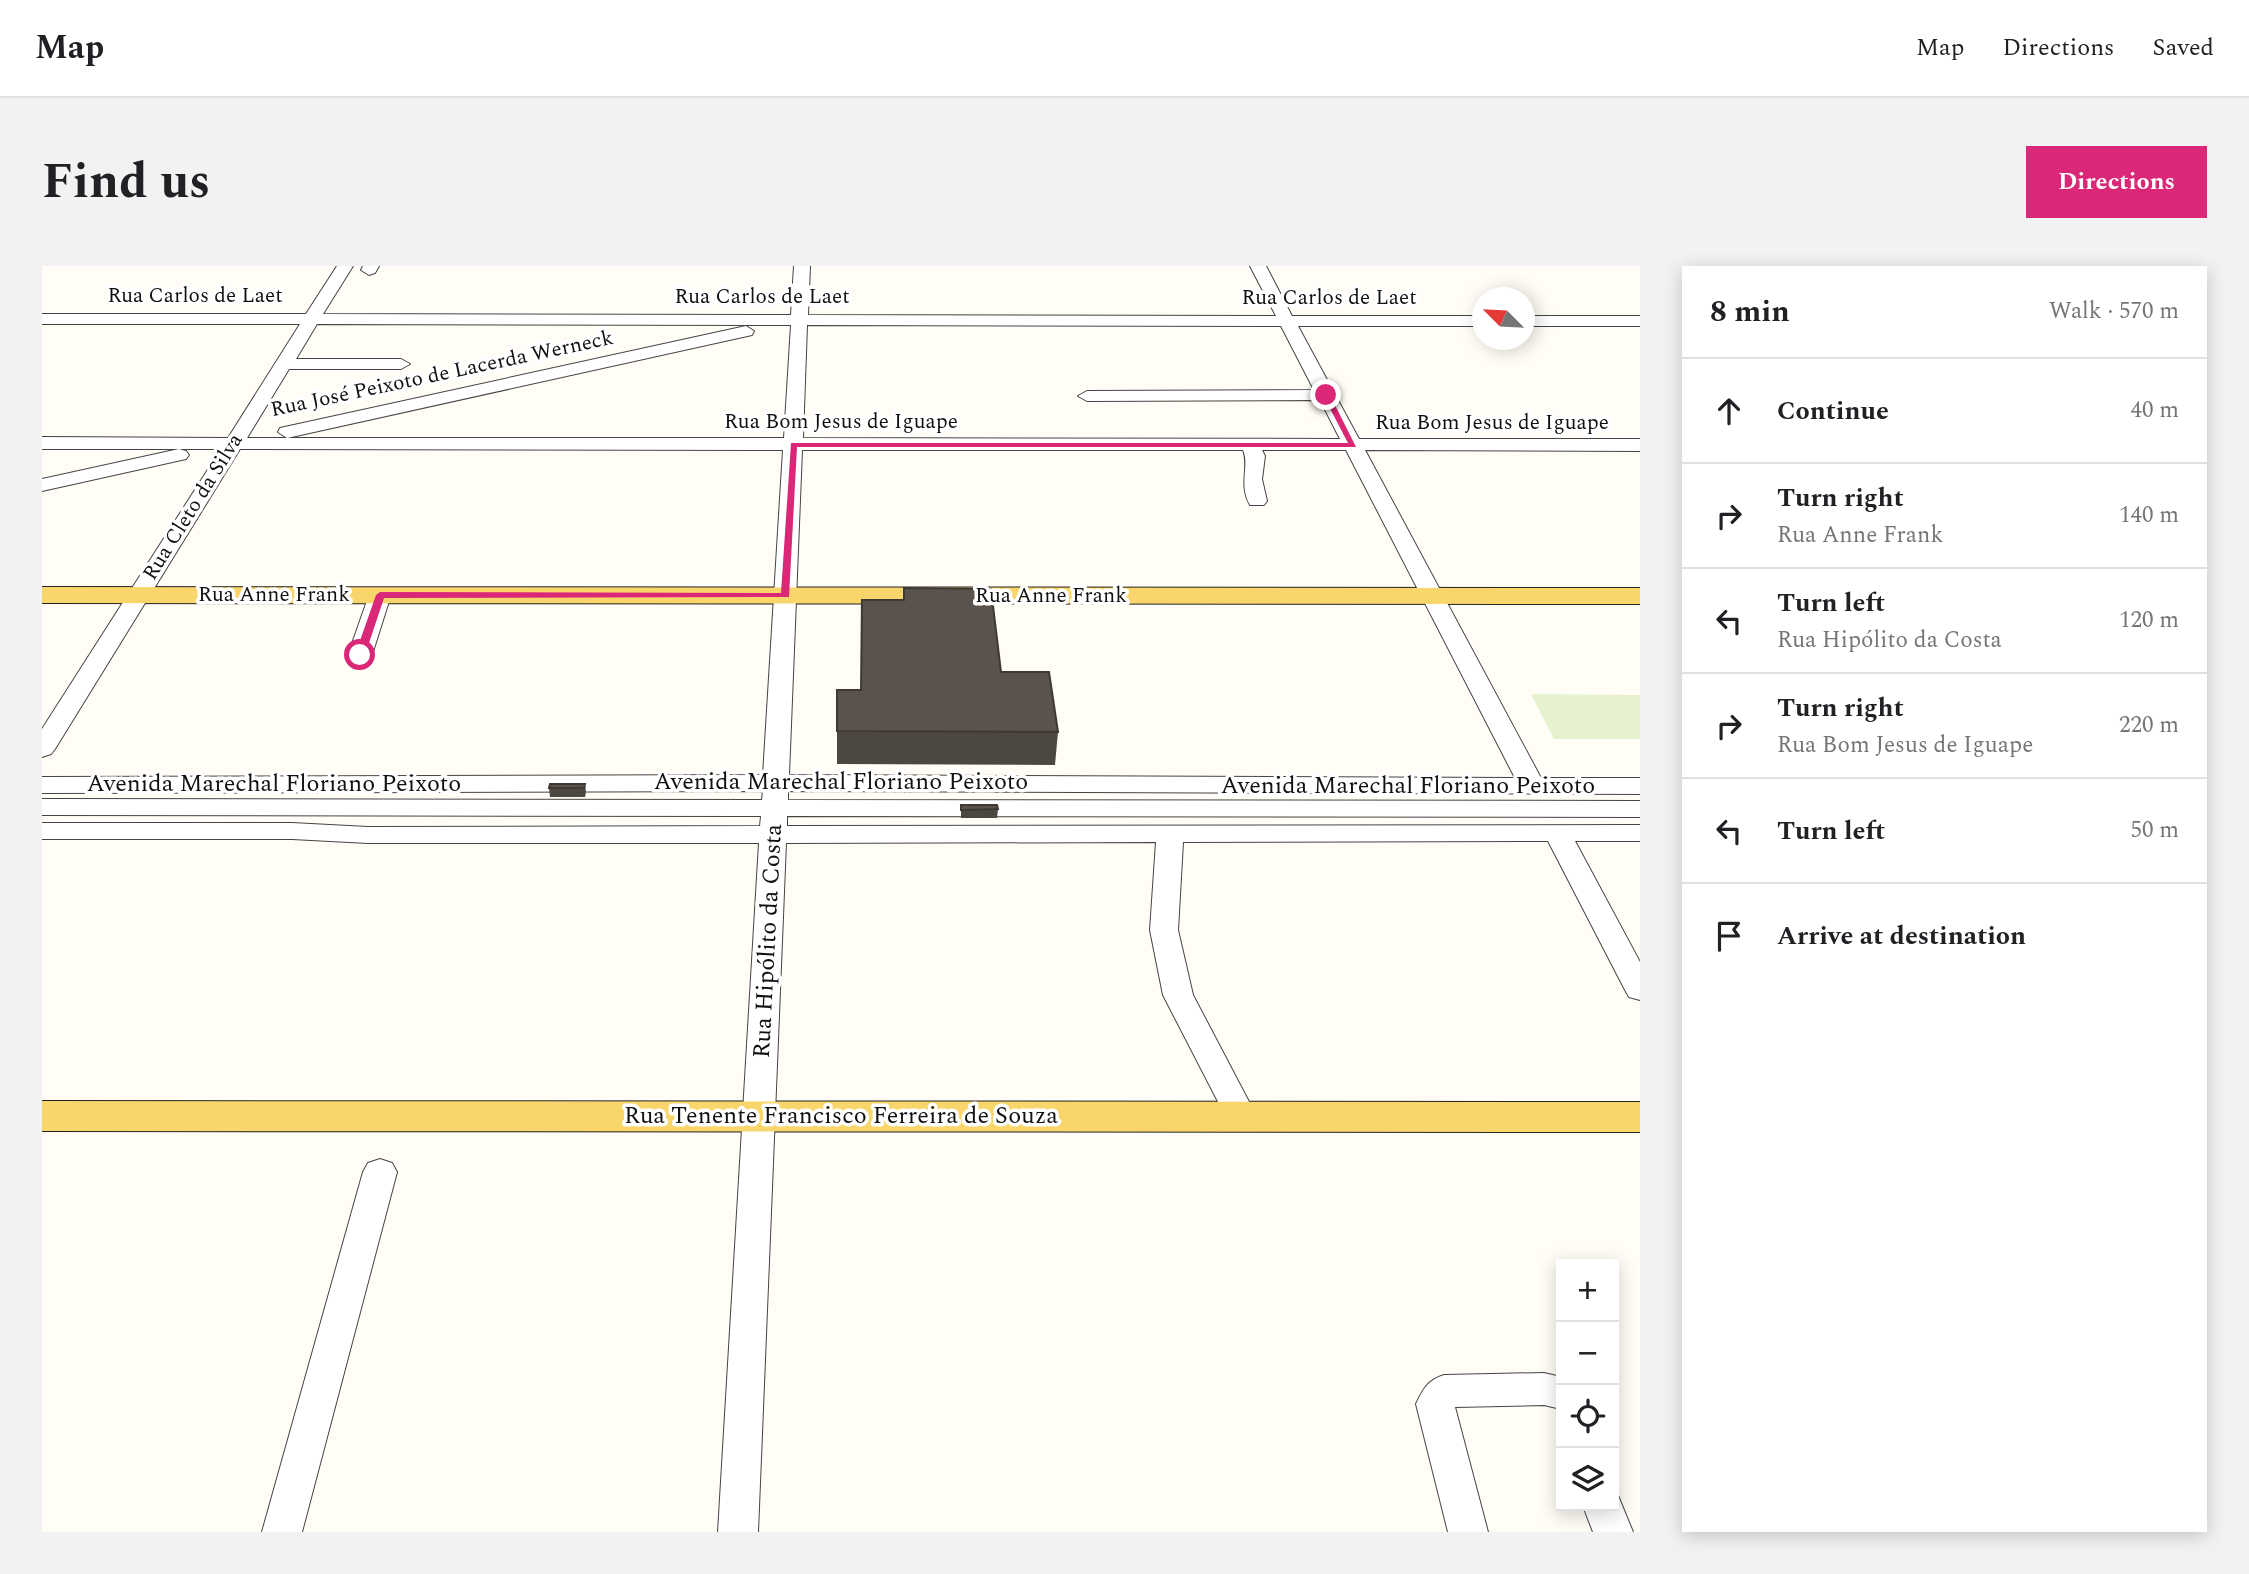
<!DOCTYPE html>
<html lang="en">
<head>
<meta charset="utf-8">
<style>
	body { margin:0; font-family:Spectral,serif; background:#f2f2f2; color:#202124 }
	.controls { position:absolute; right:21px; bottom:21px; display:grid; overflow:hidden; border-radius:0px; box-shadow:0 4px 18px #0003 }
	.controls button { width:63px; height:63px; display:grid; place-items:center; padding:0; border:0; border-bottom:2px solid #e0e0e0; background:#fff; color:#202124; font:35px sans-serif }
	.compass { position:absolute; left:1430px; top:21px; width:63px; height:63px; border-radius:50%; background:#fff; box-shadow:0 4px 18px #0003; rotate:294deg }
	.stop { position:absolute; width:21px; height:21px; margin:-16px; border:5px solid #db2777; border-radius:50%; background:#fff }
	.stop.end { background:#db2777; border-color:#fff; box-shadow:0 2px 7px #0008 }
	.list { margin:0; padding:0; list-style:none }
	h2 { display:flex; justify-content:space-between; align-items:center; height:91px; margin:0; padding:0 28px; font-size:30px }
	h2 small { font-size:23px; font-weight:400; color:#757577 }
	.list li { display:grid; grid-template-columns:46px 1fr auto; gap:21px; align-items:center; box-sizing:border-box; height:105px; padding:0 28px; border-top:2px solid #e0e0e0 }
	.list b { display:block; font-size:26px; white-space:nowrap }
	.list p { margin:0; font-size:23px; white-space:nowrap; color:#757577 }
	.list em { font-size:23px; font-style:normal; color:#757577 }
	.icon { flex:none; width:38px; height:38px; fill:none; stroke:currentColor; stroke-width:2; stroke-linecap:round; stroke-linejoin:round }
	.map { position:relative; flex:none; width:1598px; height:1266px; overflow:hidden; border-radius:0px }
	header { display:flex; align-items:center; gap:42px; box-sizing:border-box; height:98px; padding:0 35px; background:#fff; border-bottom:2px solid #e0e0e0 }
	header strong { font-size:33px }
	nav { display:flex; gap:38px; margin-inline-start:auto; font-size:24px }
	.intro { display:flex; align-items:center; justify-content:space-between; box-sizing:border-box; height:168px; padding:0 42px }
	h1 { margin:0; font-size:49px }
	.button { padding:18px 32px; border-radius:0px; background:#db2777; color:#fff; font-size:24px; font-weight:700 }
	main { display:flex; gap:42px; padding:0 42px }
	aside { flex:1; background:#fff; border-radius:0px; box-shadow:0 4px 18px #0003 }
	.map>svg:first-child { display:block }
	.pitch { fill:#e6f2cf }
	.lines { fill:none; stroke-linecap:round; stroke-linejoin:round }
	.minor-casing { stroke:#444; stroke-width:2 }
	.major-casing { stroke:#222; stroke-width:2 }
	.minor { fill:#fff; fill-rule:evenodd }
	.major { fill:#f9d66b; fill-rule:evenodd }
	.wall { fill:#4d4742 }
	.building { fill:#5a524d; stroke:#3f3936; stroke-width:2 }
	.route { fill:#db2777 }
	.labels { text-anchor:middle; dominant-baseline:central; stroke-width:7; stroke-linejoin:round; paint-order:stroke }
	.far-street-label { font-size:21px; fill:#111; stroke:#fff }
	.street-label { font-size:24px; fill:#111; stroke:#fff }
</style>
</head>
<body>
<header>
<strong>Map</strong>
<nav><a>Map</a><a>Directions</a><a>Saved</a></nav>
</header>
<div class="intro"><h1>Find us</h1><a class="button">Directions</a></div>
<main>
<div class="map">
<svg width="1598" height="1266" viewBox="0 0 1598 1266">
	<rect width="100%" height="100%" fill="#fffdf5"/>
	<path class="pitch" d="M1489 428 1598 429V473H1512Z"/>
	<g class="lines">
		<defs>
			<path id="minor" d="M295 0H311L281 48 749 49 752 0H768L766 49 1234 50 1208 0H1224L1250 50H1440V60H1256L1317 173H1598V185L1323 184 1499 512H1598V528L746 525V534L1598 535V551L745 550V560L1598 559V575H1533L1598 696V734L1587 731 1583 724 1506 575 1141 576 1136 664 1151 729 1215 851 1210 859 1199 863 1188 859 1121 729 1108 664 1114 576 744 577 716 1266H676L717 577H326L250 573H0V557H250L326 561 718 560 719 550 0 549V533L720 534 721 525 0 527V511L721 509 741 184 198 183 13 483 9 488 0 491V463L179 183H0V171L186 172 258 58H0V48H264ZM275 58 749 59 742 172H245L710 69 712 65 704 60 238 162 236 166 245 172H205L247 103H359L368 98 359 93H254ZM765 59 1239 60 1272 124 1045 125 1036 130 1045 135 1278 134 1298 173 761 172ZM760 184H1201C1208 200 1196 218 1208 239H1222L1225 235 1220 213 1223 190 1220 184H1304L1473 512 747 509Z
				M321 0H337L333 7 327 9 319 4Z
				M1482 50H1598V60H1482Z
				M137 183 144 185 147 189 144 193 0 225V213Z
				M338 322 346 324 349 329 330 389 326 394H310L306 389 327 329 330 324Z
				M338 893 350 897 355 906 260 1266H220L321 906 326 897Z
				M1502 1107 1519 1111V1143L1502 1139 1413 1141 1446 1266H1406L1374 1138C1381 1123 1386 1114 1402 1109Z
				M1572 1226 1575 1227 1591 1266H1551L1541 1240H1572Z"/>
			<path id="major" d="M0 321 1598 322V338L0 337Z
				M0 835 1598 836V866L0 865Z"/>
		</defs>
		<use href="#minor" class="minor-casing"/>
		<use href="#major" class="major-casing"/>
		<use href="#minor" class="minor"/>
		<use href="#major" class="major"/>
	</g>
	<path class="wall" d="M862 322 959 406 1016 466 1013 499 795 498V465L819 424 861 334Z
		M543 518 544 526 543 531H508L507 522Z
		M919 539 956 543 955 552H919Z"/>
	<path class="building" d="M862 322 949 323 959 406H1007L1016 466 795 465V424H819L820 334H862Z
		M508 518H543L542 522H507Z
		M919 539H955L956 543 919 544Z"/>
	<path class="route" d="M1284 127 1288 129 1314 181H755L747 331 342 332 323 389 318 392 313 389 334 329 338 326 739 327 749 177H1306L1281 129Z"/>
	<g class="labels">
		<g class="far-street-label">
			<text x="153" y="30">Rua Carlos de Laet</text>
			<text x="720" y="31">Rua Carlos de Laet</text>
			<text x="1287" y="32">Rua Carlos de Laet</text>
			<text transform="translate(400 108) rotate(-12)">Rua José Peixoto de Lacerda Werneck</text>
			<text x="799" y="156">Rua Bom Jesus de Iguape</text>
			<text x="1450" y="157">Rua Bom Jesus de Iguape</text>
			<text transform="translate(151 241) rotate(-58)">Rua Cleto da Silva</text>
			<text x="232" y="329">Rua Anne Frank</text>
			<text x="1009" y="330">Rua Anne Frank</text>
		</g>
		<g class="street-label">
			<text x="799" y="516">Avenida Marechal Floriano Peixoto</text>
			<text x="232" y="518">Avenida Marechal Floriano Peixoto</text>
			<text x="1366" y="520">Avenida Marechal Floriano Peixoto</text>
			<text transform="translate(726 675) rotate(-87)">Rua Hipólito da Costa</text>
			<text x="799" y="850">Rua Tenente Francisco Ferreira de Souza</text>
		</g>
	</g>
</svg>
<div class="controls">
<button>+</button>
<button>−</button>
<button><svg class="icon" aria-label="locate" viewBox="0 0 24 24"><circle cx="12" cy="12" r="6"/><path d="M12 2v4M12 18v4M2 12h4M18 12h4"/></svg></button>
<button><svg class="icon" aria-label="layers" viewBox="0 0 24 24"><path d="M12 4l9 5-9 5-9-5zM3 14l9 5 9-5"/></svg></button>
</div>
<svg class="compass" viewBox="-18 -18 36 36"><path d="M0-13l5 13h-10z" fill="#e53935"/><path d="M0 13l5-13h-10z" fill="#757577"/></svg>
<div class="stop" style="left:318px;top:389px"></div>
<div class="stop end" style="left:1284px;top:129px"></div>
</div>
<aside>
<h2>8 min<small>Walk · 570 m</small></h2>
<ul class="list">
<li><svg class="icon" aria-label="ahead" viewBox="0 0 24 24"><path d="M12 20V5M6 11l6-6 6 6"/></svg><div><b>Continue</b></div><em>40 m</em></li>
<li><svg class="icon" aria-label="right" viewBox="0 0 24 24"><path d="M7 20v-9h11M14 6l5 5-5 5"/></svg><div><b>Turn right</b><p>Rua Anne Frank</p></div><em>140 m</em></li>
<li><svg class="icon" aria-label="left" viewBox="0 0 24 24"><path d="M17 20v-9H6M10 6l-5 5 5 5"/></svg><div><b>Turn left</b><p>Rua Hipólito da Costa</p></div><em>120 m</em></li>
<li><svg class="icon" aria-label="right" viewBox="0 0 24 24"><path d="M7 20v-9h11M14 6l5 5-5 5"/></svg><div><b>Turn right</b><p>Rua Bom Jesus de Iguape</p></div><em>220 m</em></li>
<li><svg class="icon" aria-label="left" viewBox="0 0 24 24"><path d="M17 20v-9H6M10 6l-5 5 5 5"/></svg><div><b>Turn left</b></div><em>50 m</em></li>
<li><svg class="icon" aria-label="arrive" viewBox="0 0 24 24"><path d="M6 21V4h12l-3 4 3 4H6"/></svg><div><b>Arrive at destination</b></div></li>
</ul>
</aside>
</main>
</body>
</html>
